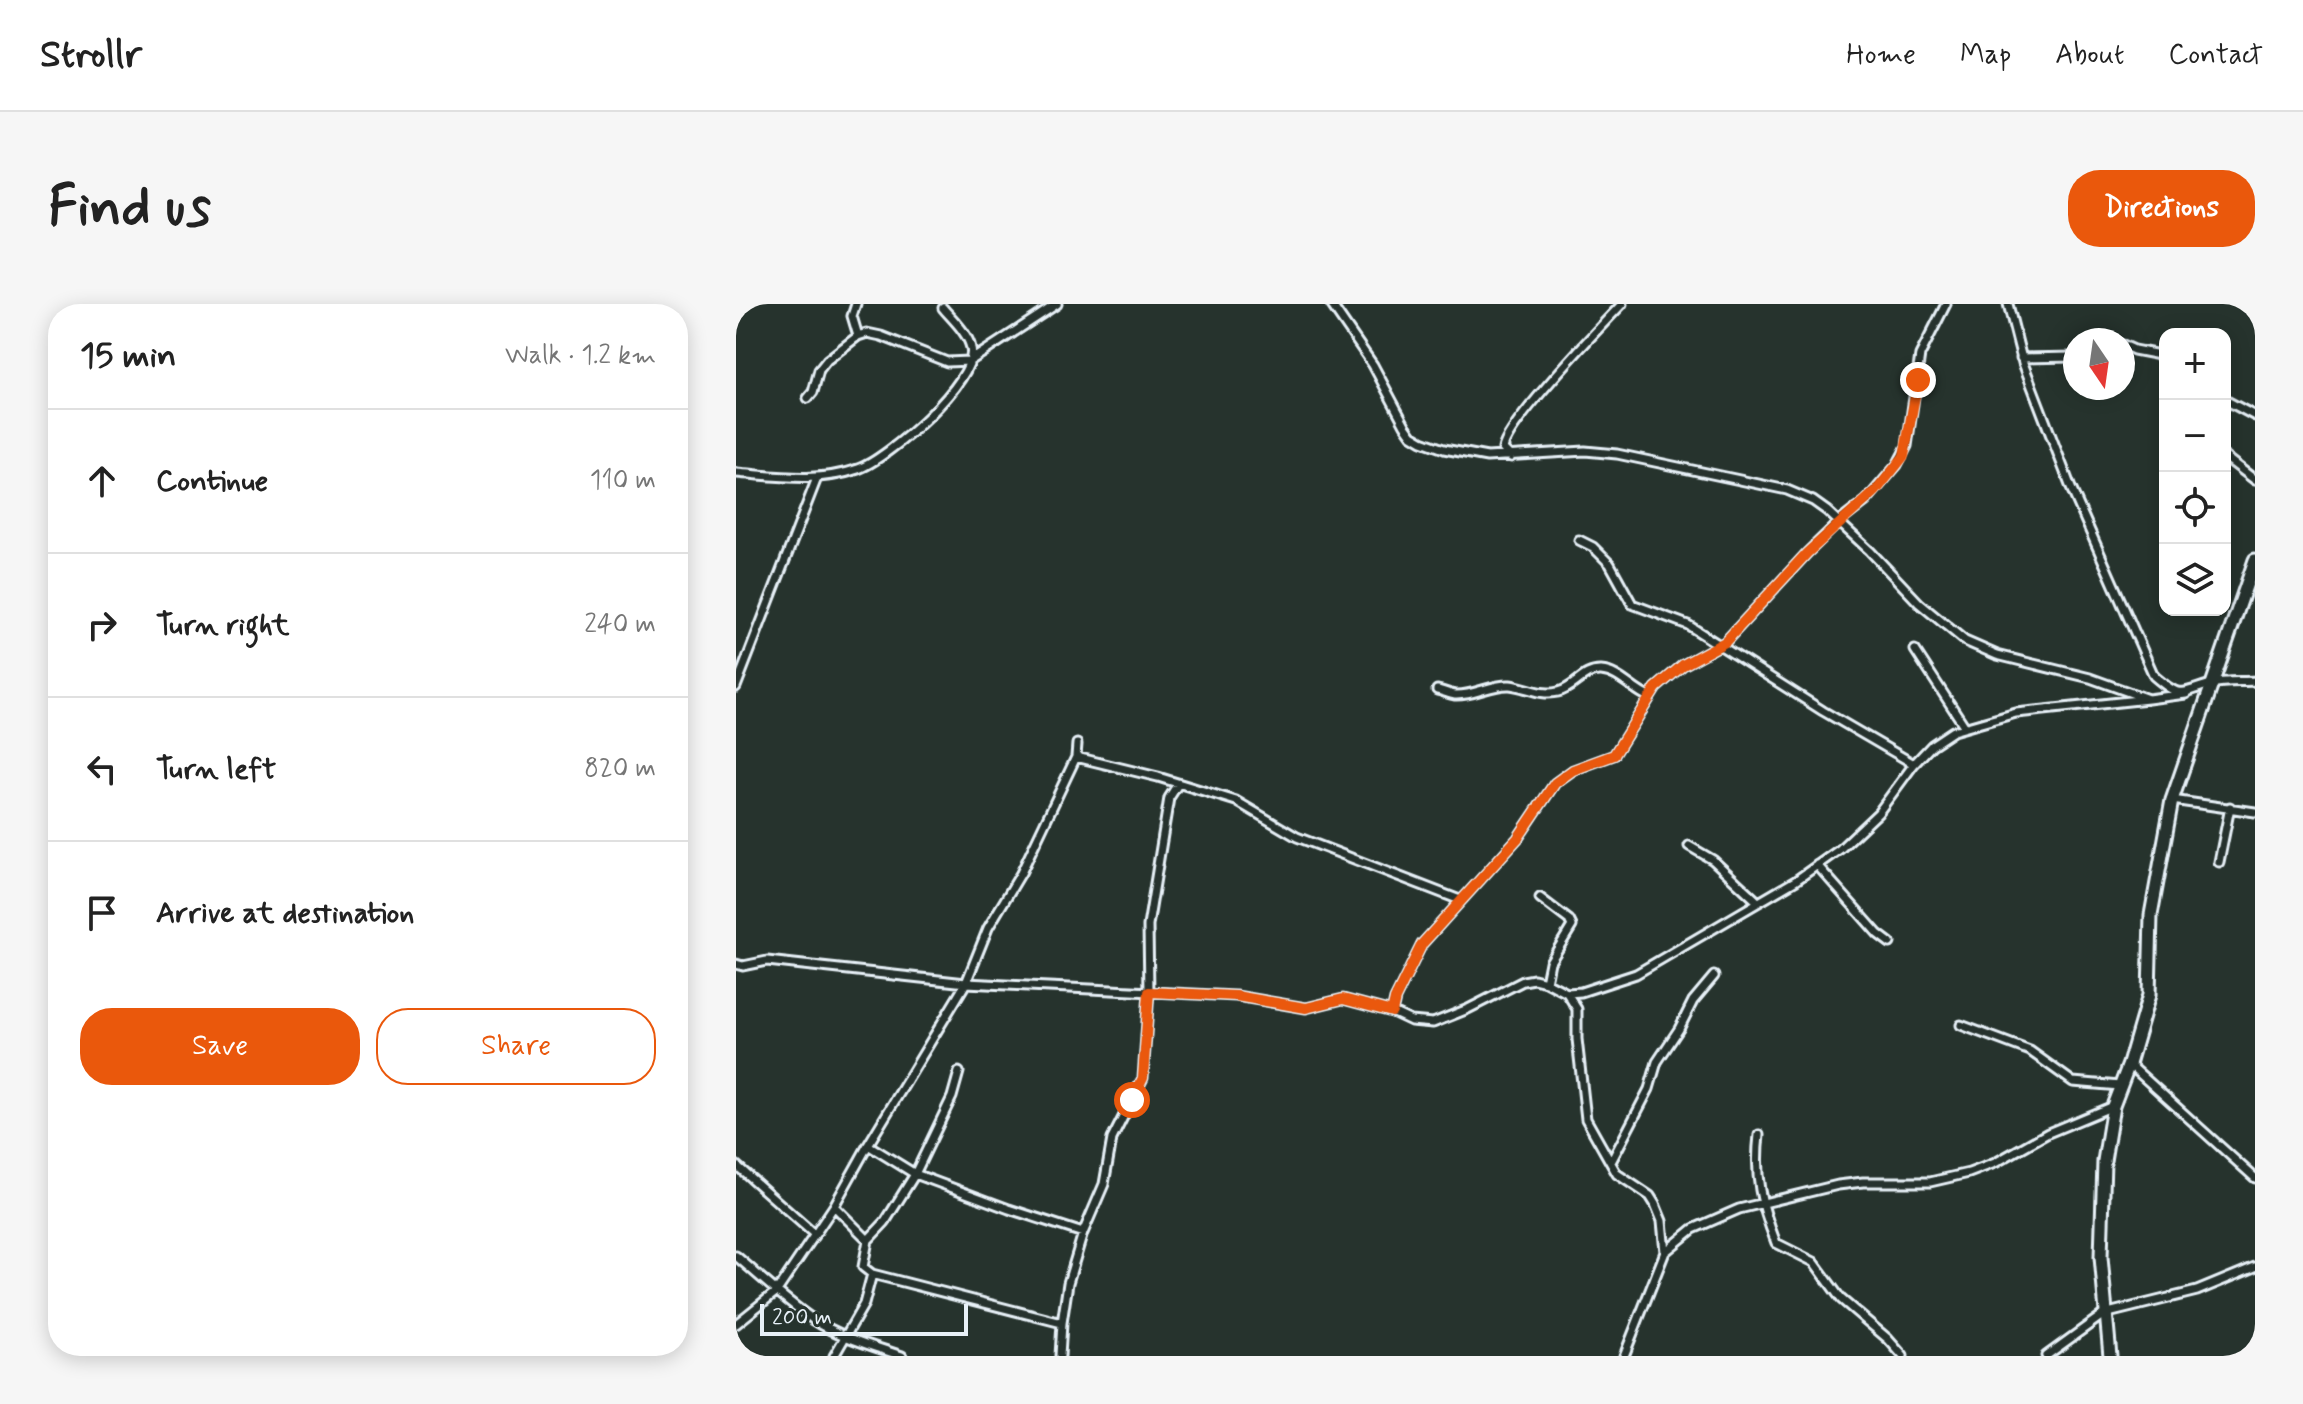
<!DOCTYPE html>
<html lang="en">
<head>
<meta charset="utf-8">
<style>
	body { margin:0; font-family:Mynerve,sans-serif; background:#f6f6f6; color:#222 }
	.controls { position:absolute; right:24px; top:24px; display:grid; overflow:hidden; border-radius:16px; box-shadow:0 4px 20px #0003 }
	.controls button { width:72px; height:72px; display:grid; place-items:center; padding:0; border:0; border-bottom:2px solid #e0e0e0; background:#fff; color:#222; font:40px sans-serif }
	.compass { position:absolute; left:1327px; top:24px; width:72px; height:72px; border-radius:50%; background:#fff; box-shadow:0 4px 20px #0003; rotate:167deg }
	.scale { position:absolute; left:24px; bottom:20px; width:208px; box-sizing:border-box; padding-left:8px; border:4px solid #e8f1f8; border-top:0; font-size:22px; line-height:28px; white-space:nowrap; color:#e8f1f8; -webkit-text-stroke:6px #26332d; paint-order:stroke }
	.stop { position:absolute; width:24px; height:24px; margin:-18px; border:6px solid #ea580c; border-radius:50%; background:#fff }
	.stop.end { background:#ea580c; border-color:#fff; box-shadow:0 2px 8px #0008 }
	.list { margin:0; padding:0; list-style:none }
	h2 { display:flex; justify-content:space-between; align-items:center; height:104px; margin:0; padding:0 32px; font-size:34px }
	h2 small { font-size:26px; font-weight:400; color:#767676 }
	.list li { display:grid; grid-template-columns:52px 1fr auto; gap:24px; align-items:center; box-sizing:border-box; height:144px; padding:0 32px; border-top:2px solid #e0e0e0 }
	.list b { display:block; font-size:30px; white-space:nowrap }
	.list em { font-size:26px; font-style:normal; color:#767676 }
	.actions { display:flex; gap:16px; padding:24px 32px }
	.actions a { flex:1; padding:18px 0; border:2px solid #ea580c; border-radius:32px; text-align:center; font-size:28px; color:#ea580c }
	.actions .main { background:#ea580c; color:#fff }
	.icon { flex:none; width:44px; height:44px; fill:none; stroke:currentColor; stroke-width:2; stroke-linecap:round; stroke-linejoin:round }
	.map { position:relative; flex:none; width:1519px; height:1052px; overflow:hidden; border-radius:32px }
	header { display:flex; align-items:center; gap:48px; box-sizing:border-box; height:112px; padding:0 40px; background:#fff; border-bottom:2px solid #e0e0e0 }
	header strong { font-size:38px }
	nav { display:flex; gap:44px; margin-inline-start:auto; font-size:28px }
	.intro { display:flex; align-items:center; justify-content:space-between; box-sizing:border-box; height:192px; padding:0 48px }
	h1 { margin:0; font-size:56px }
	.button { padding:20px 36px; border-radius:32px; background:#ea580c; color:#fff; font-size:28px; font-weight:700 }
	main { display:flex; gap:48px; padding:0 48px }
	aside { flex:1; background:#fff; border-radius:32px; box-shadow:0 4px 20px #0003 }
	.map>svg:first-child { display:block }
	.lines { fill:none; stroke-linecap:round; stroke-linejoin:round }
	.minor-casing { stroke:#e8f1f8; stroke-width:13 }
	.secondary-casing { stroke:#e8f1f8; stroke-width:17 }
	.minor { stroke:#26332d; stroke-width:7 }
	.secondary { stroke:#26332d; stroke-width:11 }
	.route { stroke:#ea580c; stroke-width:10 }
</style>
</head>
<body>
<header>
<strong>Strollr</strong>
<nav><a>Home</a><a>Map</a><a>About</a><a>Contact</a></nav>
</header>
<div class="intro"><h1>Find us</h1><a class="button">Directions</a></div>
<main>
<aside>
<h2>15 min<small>Walk · 1.2 km</small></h2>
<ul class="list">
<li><svg class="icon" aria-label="ahead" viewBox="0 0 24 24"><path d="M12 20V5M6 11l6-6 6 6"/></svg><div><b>Continue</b></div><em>110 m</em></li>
<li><svg class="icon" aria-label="right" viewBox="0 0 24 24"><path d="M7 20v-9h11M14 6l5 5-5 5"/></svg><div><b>Turn right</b></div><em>240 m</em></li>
<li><svg class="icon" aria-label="left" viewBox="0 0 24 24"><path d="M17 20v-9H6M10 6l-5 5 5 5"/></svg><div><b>Turn left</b></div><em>820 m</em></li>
<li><svg class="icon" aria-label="arrive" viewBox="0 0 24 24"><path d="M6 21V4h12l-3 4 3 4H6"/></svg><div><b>Arrive at destination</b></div></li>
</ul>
<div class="actions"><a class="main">Save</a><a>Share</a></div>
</aside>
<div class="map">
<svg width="1519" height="1052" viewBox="0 0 1519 1052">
	<rect width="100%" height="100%" fill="#26332d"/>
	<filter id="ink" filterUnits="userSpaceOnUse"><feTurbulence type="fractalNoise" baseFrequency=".0125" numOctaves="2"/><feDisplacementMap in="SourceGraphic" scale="16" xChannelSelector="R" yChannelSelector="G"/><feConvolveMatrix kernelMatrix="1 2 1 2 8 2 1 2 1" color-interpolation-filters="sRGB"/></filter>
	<g filter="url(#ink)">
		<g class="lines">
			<defs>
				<path id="minor" d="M120 0 116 12 122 32
					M595 0 637 61 669 121 676 131 686 137 708 145 751 153 849 147 881 150 1051 186 1077 197 1091 207 1134 247 1183 299 1229 337 1261 351 1354 374 1412 395 1450 390
					M1272 0 1287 59 1335 184 1418 372C1446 396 1443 389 1475 380 1488 377 1505 378 1519 377
					M1387 41 1398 46 1429 52
					M1285 54 1339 53
					M72 94 77 88 83 66 91 56 122 32 131 29 145 32 211 58 234 57 321 0
					M1489 96 1519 112
					M775 153 767 145C770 121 864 23 886 0
					M1489 153 1519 176
					M0 169C41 172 82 179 122 165 150 156 243 76 235 44 232 29 216 15 207 4
					M843 236 857 243 874 260 896 300 952 321 1087 407 1178 460
					M1179 346 1229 423
					M0 383 81 174
					M701 386C707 387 713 390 719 391 738 392 755 380 774 381 791 383 804 392 822 388 839 384 847 366 865 367 883 368 896 386 913 393
					M340 453 422 473 500 497 561 533 724 596
					M1436 496 1519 508
					M953 542 977 556 1022 598
					M1483 558 1494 503
					M1081 561 1142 630 1154 639
					M804 594 833 616 836 622 814 658 810 678
					M0 660 7 662 31 657 230 679 500 692 570 704 607 695 656 708 675 717 697 719 732 705 787 677 798 675 810 678 831 689 845 688 900 670 1059 577 1104 545 1142 509 1178 460 1196 441 1217 427 1280 409 1412 395
					M831 689 841 705V735L850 815 881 870 914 892 919 900 926 917 929 948
					M656 708 659 695 686 640 782 534 819 479 837 466 878 451 920 384 947 361 989 338 1071 249 1103 218 1130 197 1161 161 1171 142 1184 51 1210 0
					M1225 721 1294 747 1337 778 1384 782
					M1393 760 1519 874
					M1023 831C1018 873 1025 900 1040 939L1078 958 1105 995 1152 1035 1167 1052
					M132 841 179 870 273 905 347 929
					M875 858 913 785 921 758 943 725 957 697 978 672
					M0 861 78 930
					M98 902 132 936
					M0 952C26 974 50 997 78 1016 104 1033 137 1042 166 1052
					M136 970 326 1019
					M0 1020 41 987 98 902 132 841 230 679 252 624 285 569 340 453 341 440
					M98 1052 128 1000 136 970 127 963 132 936 149 918 179 870 216 793 223 768
					M324 1052 326 1019 332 979 347 929 368 880 376 835 407 774 413 688 412 622 433 494 442 480
					M888 1052 929 948 957 925 1003 905 1102 881 1127 878H1194L1233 869 1259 859 1312 829 1377 802
					M1310 1052 1368 1010 1461 987 1519 963"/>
				<path id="secondary" d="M1374 1052 1365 953 1368 857 1377 802 1393 760 1413 691 1415 611 1436 496 1519 256"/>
			</defs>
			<use href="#minor" class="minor-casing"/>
			<use href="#secondary" class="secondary-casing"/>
			<use href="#minor" class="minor"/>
			<use href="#secondary" class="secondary"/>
		</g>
	</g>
	<g class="lines" filter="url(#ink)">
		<path class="route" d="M396 796 407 774 413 688 500 692 570 704 607 695 656 708 659 695 686 640 782 534 819 479 837 466 878 451 920 384 947 361 989 338 1071 249 1140 187 1168 152 1182 76"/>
	</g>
</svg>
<div class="controls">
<button>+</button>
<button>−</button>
<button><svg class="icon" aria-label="locate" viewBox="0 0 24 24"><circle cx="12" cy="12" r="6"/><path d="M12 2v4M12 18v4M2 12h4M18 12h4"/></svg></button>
<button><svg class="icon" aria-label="layers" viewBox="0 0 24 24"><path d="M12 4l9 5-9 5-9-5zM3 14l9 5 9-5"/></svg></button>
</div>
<svg class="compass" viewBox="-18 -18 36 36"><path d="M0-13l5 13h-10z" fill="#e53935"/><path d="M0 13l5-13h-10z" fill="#767676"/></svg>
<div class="scale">200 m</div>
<div class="stop" style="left:396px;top:796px"></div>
<div class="stop end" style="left:1182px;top:76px"></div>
</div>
</main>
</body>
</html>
